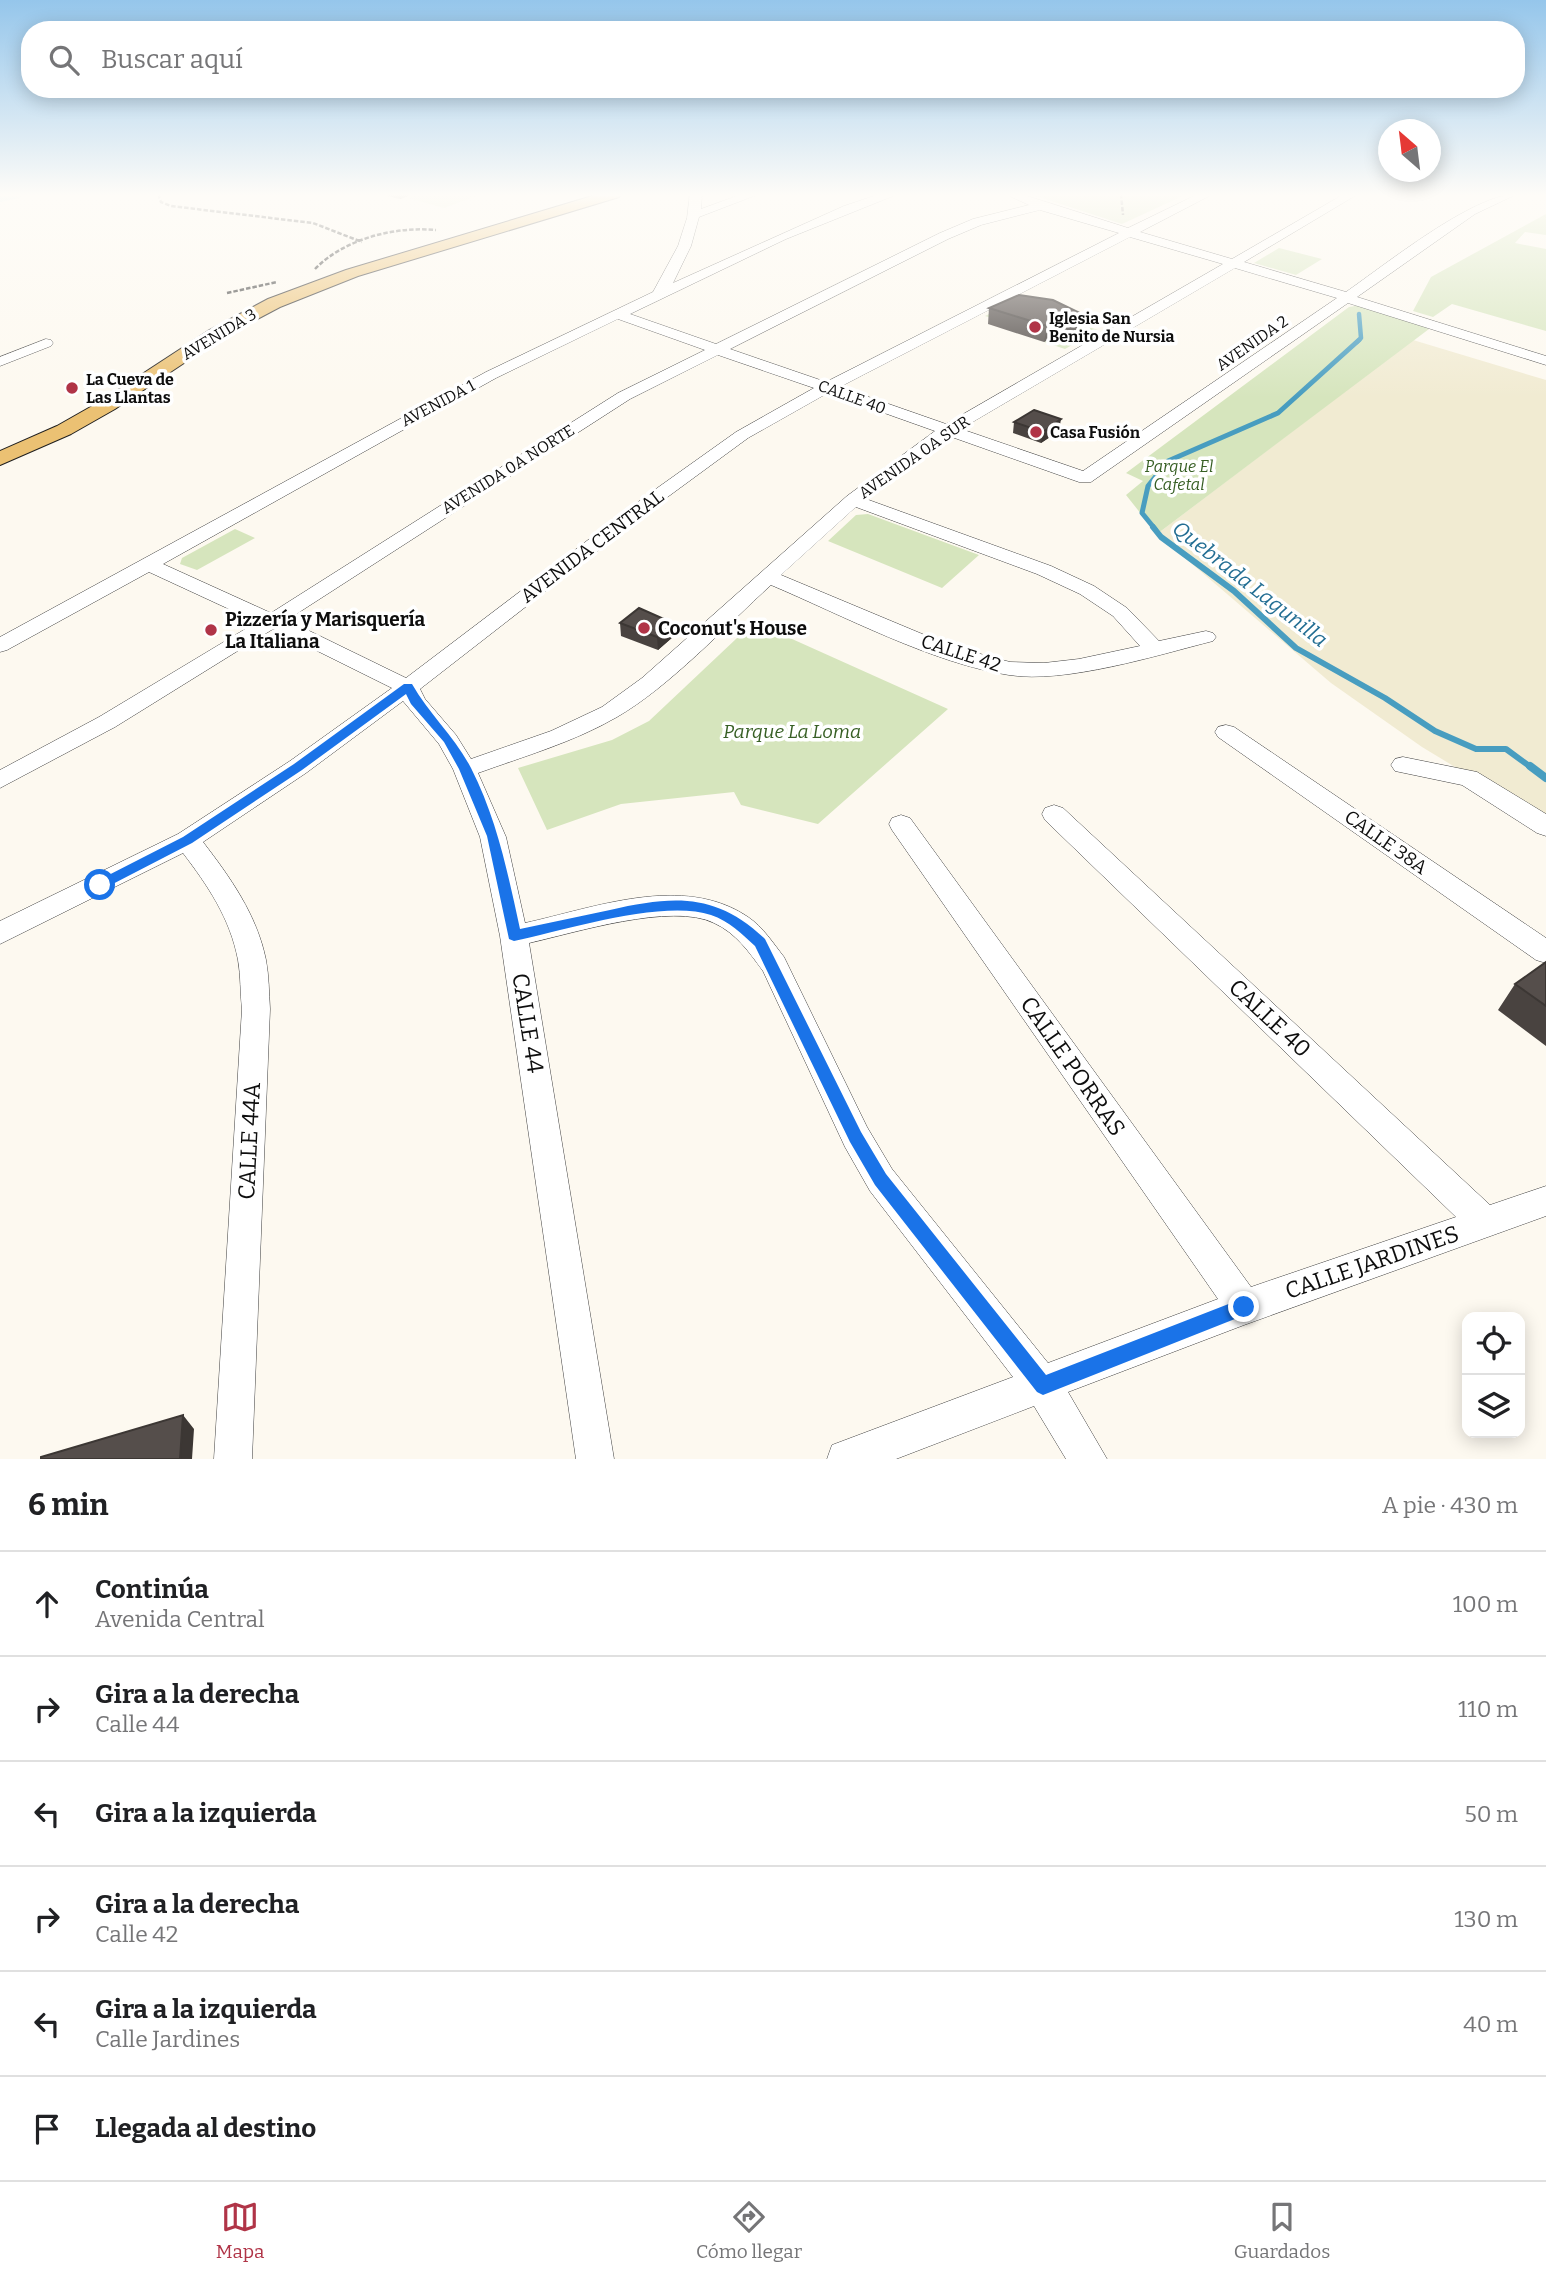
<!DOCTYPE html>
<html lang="es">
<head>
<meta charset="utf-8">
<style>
	body { margin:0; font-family:Bitter,serif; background:#f2f2f2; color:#202124 }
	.controls { position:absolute; right:21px; bottom:21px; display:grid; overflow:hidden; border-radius:14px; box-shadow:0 4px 18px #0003 }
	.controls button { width:63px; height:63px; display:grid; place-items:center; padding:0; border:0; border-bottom:2px solid #e0e0e0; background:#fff; color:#202124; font:35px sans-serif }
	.compass { position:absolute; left:1378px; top:119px; width:63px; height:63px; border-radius:50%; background:#fff; box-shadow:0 4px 18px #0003; rotate:332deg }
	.stop { position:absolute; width:21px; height:21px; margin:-16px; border:5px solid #1a73e8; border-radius:50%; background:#fff }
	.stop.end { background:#1a73e8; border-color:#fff; box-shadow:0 2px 7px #0008 }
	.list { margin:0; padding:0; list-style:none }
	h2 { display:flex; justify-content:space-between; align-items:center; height:91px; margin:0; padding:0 28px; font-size:30px }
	h2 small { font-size:23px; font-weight:400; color:#757577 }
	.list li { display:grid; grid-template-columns:46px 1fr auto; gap:21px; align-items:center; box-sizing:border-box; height:105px; padding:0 28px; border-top:2px solid #e0e0e0 }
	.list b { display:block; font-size:26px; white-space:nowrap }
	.list p { margin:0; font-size:23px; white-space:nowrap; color:#757577 }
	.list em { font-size:23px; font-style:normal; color:#757577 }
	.icon { flex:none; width:38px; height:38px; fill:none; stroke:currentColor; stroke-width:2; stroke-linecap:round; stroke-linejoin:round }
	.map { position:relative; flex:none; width:1546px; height:1459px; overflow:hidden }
	.search { position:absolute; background:#fff; box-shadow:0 4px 18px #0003; left:21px; right:21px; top:21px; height:77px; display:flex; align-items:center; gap:18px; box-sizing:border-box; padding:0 24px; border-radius:28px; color:#757577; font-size:26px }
	.sheet { height:721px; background:#fff }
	nav { display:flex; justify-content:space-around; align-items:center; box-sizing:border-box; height:98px; border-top:2px solid #e0e0e0; background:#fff; font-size:19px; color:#757577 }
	nav a { display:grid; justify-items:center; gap:4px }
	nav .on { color:#b03447 }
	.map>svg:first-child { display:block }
	.farmland { fill:#f1ebd2 }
	.green { fill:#d6e5bd }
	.pitch { fill:#e5edce }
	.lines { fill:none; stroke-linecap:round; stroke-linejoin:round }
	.stream-far3 { stroke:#489dc0; stroke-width:4.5 }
	.stream-far2 { stroke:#489dc0; stroke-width:5 }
	.stream-far1 { stroke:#489dc0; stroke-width:6 }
	.stream { stroke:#489dc0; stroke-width:8 }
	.river { fill:#bae1f0; fill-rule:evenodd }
	.minor-casing { stroke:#414141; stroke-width:1 }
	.major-casing { stroke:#1f1f1f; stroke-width:2 }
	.path { stroke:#303030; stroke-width:2.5; stroke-dasharray:4.5 2; stroke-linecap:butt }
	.minor { fill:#fff; fill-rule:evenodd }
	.major { fill:#ebc173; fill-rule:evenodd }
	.wall { fill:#494340 }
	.shaded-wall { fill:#3c3734 }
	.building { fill:#554e4b; stroke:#3c3734; stroke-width:2 }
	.route { fill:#1a73e8 }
	.poi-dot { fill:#b03447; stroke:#fff; stroke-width:2.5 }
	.labels { text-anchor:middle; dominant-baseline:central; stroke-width:7; stroke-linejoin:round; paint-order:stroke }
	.far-poi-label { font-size:16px; font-weight:bold; fill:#0e0e0e; stroke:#fff; text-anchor:start }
	.far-street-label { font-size:16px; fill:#0e0e0e; stroke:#fff }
	.far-park-label { font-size:16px; font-style:italic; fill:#375f24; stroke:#fff }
	.street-label { font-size:19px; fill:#0e0e0e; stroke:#fff }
	.poi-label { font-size:19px; font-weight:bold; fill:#0e0e0e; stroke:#fff; text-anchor:start }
	.park-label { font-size:19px; font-style:italic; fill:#375f24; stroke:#fff }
	.water-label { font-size:21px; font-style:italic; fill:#236e93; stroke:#fff }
	.near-street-label { font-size:23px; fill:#0e0e0e; stroke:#fff }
</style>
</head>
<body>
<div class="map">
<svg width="1546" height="1459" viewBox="0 0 1546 1459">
	<rect width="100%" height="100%" fill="#fdf9f0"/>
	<path class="farmland" d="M1413 340 1546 380V822L1422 747 1331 683 1157 534Z"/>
	<path class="green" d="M1030 194H1187L1122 224Z
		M1546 214V235L1525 232 1515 243 1546 249V331L1452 304 1433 317 1413 311 1431 277Z
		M1279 248 1322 259 1296 275 1254 263Z
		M1012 303 1098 330 1065 349 1044 342 1051 338 1059 340 985 316Z
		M1361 305 1399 316 1429 329 1157 534 1126 495 1143 481 1126 473 1349 307Z
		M868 514 979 555 942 588 828 541 856 515Z
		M235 529 255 538 197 570 180 564 182 558Z
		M754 622 948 709 818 824 741 805 734 792 621 804 547 830 518 768 612 740 649 721Z"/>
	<path class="pitch" d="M419 194H482L444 208 408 198Z"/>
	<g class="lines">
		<path class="stream-far3" d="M1357 342 1361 338 1359 314"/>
		<path class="stream-far2" d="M1155 529 1142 513 1148 486 1168 461 1278 413 1359 340"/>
		<path class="stream-far1" d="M1153 527 1161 537 1234 591 1296 648 1385 698 1435 731 1476 749H1506L1532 768"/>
		<path class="stream" d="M1530 766 1546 778"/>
		<path class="river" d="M0 194H23L20 198 0 202Z"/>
		<defs>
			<path id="minor" d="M690 194H702L701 209 742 194H759L699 217 691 246 673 283 844 206 880 194H898L786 239 630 314 716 344 940 233 973 219 1029 205 1005 194H1021L1128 228 1198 194H1213L1140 232 1232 259 1344 194H1358L1244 262 1346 292C1385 265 1473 194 1517 194L1475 214 1357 297 1546 356V365L1348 303 1091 482H1079L949 436 866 499 1051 566 1094 586 1127 608 1159 641 1206 631 1213 633 1216 637 1213 641C1158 655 1065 684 1009 675 934 664 842 615 771 585 726 626 669 687 617 717 574 742 525 756 478 773L506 837 525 923C594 908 683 873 748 917 763 927 773 943 784 957L867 1127 892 1169 1048 1363 1218 1299 892 830 889 824 892 818 901 815 910 818 1251 1287 1456 1217 1045 820 1042 814 1045 808 1054 805 1063 808 1490 1205 1546 1186V1216L1244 1325 1068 1392 1107 1459H1066L1034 1406 896 1459H827L832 1445 1013 1377 870 1191 845 1147 763 971C749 952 736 933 714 923 672 902 574 933 529 943L614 1459H576L500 936 480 837 453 769 439 744 403 701 306 773 203 842C230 877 257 915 266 960 269 976 269 993 270 1009L252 1459H214L242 1009C240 993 241 976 238 960 230 918 208 886 183 853L0 944V921L178 834 290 761 392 688 273 629 115 727 0 788V770L99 717 257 622 149 572 7 650 0 652V637L486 372 653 292 678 246 687 218ZM1040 210 1119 233 826 382 730 349 948 239 981 225ZM1130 237 1223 264 946 424 840 387ZM1235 268 1337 298 1083 471 961 429ZM618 319 705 350 618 393 271 613 163 564 496 378ZM718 355 814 388 736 432 646 496 406 678 287 620 630 399ZM828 393 935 431 847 496 642 678 602 707 551 731 471 759 456 735 425 699 420 689 658 504 748 438ZM856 507 1037 574 1080 594 1113 616 1140 646 1079 659 1044 663 1010 662 951 646 781 575Z
				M46 339 51 340 53 343 51 346 0 366V357Z
				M1226 725 1234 727 1546 938V963L1536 960 1218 737 1215 732 1218 727Z
				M1403 757 1477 772 1546 814V836L1537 833 1462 785 1395 771 1391 765 1395 759Z"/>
			<path id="major" d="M599 194H621L619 197 358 276 280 307 220 339 115 409 71 434 0 465V451L57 426 101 401 208 331 268 299 346 270Z"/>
		</defs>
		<use href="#minor" class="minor-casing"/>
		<use href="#major" class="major-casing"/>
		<path class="path" d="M158 194 161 202 171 206 313 223 362 242
			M1121 194 1123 215
			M315 269C344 239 395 226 436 230
			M227 293 277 282"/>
		<use href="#minor" class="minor"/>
		<use href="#major" class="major"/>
	</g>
	<path class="wall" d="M379 194H413L400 199Z
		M989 308 1080 313 1077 329 1059 340 1051 338 1044 342 988 324Z
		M1014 422 1059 431 1041 443 1013 433Z
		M620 623 674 636 658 650 621 636Z
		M1546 962V1046L1498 1010 1515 984Z"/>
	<path class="shaded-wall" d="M399 194H413L400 199Z
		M1080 313 1077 329 1059 340 1061 324Z
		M1053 322 1051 338 1044 342 1047 326Z
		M1061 419 1059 431 1041 443 1043 432Z
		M673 623 674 636 658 650 657 637Z
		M183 1415 194 1429 192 1459H180Z"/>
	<path class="building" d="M1019 295 1053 300 1080 313 1061 324 1053 322 1047 326 989 308Z
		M1034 410 1061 419 1043 432 1014 422Z
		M639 608 673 623 657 637 620 623Z
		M1546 962V1006L1515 984Z
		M183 1415 180 1459H41V1457Z"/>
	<linearGradient id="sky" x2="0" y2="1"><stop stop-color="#95c6eb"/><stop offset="0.49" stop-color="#fefcf8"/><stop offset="1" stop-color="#fefcf8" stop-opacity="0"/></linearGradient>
	<rect width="1546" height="398" fill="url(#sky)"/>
	<path class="route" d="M404 684H412C429 714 455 737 471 768 497 819 508 874 520 929 550 923 580 916 610 910 673 896 715 892 765 939L861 1132 886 1174 1046 1375 1244 1298 1250 1301 1253 1307 1250 1313 1043 1395 1037 1392 875 1185 850 1142 755 946C742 934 729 921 711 915 663 899 566 930 514 941L509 939 487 836 459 769 444 742 411 704 406 694 302 770 192 843 105 888H95V882L183 837 294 764Z"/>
	<g class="poi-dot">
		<circle cx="1035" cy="327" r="7"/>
		<circle cx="72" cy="388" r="7"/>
		<circle cx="1036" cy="432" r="7"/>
		<circle cx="644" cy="628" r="7"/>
		<circle cx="211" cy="630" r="7"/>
	</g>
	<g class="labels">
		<g class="far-poi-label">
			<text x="1049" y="318">Iglesia San<tspan x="1049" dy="18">Benito de Nursia</tspan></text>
			<text x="86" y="379">La Cueva de<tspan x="86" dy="18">Las Llantas</tspan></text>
			<text x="1050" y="432">Casa Fusión</text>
		</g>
		<g class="far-street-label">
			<text transform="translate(219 334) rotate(-31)">AVENIDA 3</text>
			<text transform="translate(1252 343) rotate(-35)">AVENIDA 2</text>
			<text transform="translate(852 397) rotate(20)">CALLE 40</text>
			<text transform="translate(438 403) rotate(-28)">AVENIDA 1</text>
			<text transform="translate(914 457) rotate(-35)">AVENIDA 0A SUR</text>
			<text transform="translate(508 469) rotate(-32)">AVENIDA 0A NORTE</text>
		</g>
		<g class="far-park-label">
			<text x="1179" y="466">Parque El<tspan x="1179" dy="18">Cafetal</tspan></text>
		</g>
		<g class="street-label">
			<text transform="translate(592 546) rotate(-37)">AVENIDA CENTRAL</text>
			<text transform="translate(961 653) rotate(18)">CALLE 42</text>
			<text transform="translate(1386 842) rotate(35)">CALLE 38A</text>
		</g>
		<g class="poi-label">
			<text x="225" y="619">Pizzería y Marisquería<tspan x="225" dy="22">La Italiana</tspan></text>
			<text x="658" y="628">Coconut's House</text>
		</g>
		<g class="park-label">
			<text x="792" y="731">Parque La Loma</text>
		</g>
		<g class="water-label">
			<text transform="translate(1250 584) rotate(38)">Quebrada Lagunilla</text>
		</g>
		<g class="near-street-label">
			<text transform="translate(1270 1018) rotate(43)">CALLE 40</text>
			<text transform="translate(528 1023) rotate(81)">CALLE 44</text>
			<text transform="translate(1073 1066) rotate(55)">CALLE PORRAS</text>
			<text transform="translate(249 1141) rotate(-87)">CALLE 44A</text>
			<text transform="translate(1372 1262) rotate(-19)">CALLE JARDINES</text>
		</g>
	</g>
</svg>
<div class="controls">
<button><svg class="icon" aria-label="locate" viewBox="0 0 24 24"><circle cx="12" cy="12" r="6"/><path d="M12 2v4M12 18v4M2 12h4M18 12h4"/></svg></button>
<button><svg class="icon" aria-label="layers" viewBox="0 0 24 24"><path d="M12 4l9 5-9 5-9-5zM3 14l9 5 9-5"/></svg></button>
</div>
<svg class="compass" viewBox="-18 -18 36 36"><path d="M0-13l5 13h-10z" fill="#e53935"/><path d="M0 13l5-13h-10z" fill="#757577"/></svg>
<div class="stop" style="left:100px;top:885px"></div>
<div class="stop end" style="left:1244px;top:1307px"></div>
<div class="search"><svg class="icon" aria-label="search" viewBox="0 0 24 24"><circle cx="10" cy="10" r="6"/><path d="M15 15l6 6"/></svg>Buscar aquí</div>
</div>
<section class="sheet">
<h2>6 min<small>A pie · 430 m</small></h2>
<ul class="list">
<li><svg class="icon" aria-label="ahead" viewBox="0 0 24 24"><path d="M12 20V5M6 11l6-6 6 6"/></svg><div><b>Continúa</b><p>Avenida Central</p></div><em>100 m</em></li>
<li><svg class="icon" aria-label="right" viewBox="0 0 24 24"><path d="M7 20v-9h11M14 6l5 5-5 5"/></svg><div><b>Gira a la derecha</b><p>Calle 44</p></div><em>110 m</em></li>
<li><svg class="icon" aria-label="left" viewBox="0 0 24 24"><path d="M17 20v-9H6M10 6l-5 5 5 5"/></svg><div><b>Gira a la izquierda</b></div><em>50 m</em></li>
<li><svg class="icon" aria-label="right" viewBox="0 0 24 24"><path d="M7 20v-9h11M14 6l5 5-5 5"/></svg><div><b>Gira a la derecha</b><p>Calle 42</p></div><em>130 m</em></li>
<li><svg class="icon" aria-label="left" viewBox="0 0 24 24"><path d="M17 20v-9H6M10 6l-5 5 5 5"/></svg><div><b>Gira a la izquierda</b><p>Calle Jardines</p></div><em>40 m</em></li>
<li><svg class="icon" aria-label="arrive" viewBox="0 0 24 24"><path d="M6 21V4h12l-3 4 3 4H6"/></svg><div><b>Llegada al destino</b></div></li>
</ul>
</section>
<nav>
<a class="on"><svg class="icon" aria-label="map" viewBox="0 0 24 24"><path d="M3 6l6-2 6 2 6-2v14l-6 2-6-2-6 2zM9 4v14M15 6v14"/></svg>Mapa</a>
<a><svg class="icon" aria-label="directions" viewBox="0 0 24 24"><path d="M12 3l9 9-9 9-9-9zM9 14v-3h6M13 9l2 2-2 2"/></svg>Cómo llegar</a>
<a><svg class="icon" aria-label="saved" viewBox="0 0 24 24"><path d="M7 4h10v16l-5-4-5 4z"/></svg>Guardados</a>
</nav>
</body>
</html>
